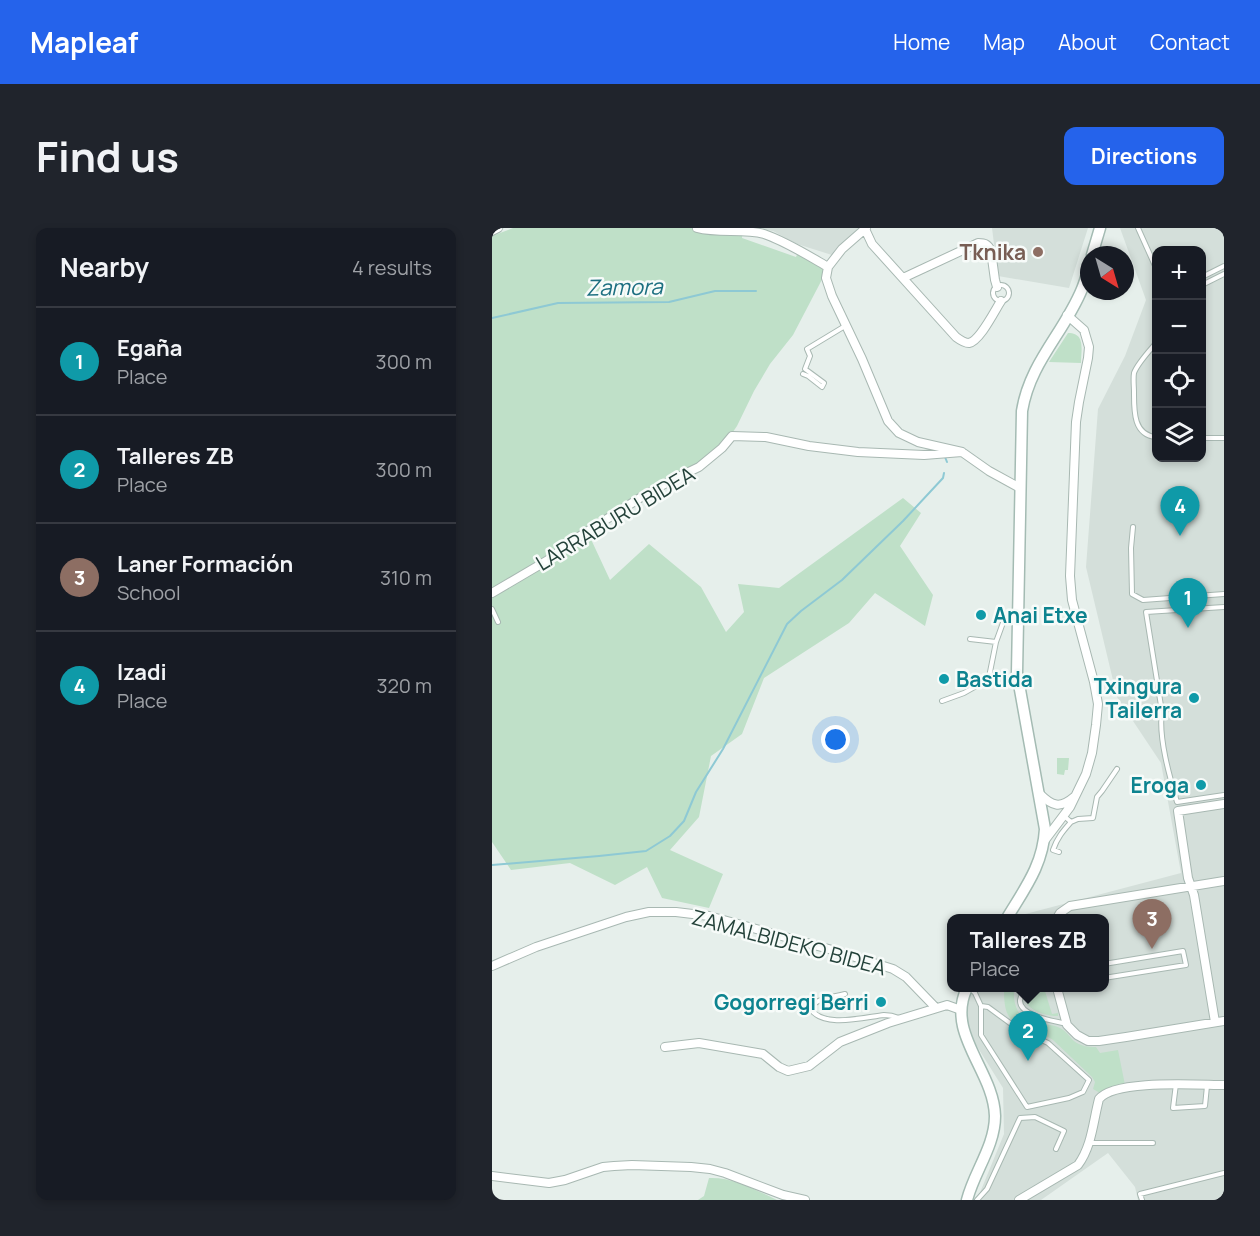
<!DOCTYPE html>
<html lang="en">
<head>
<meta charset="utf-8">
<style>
	body { margin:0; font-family:Manrope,sans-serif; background:#20242c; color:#f1f3f6 }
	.controls { position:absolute; right:18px; top:18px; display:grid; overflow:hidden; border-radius:12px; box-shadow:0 3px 9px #0003 }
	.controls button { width:54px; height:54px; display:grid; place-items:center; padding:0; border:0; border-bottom:2px solid #363941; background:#171b24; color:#f1f3f6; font:30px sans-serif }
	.compass { position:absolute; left:588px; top:18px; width:54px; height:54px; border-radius:50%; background:#171b24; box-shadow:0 3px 9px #0003; rotate:143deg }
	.you { position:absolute; left:344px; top:512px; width:21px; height:21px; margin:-15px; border:4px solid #fff; border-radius:50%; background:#1a73e8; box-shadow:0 0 0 9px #1a73e833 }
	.badge { display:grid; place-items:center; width:39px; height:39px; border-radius:50%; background:#2563eb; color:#fff; font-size:20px; font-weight:700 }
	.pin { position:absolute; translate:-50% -50px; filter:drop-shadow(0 2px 3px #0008) }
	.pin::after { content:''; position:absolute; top:32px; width:21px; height:18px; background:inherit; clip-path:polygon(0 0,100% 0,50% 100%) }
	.popup { position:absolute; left:455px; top:686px; width:162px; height:78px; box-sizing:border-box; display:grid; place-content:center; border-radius:12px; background:#171b24; filter:drop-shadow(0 2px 4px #0005); font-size:20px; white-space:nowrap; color:#9ea1a6 }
	.popup b { font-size:22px; color:#f1f3f6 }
	.popup::after { content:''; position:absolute; left:50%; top:100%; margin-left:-12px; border:12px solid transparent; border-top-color:#171b24 }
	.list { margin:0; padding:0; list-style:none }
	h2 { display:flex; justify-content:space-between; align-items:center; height:78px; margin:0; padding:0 24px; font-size:26px }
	h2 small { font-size:20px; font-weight:400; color:#9ea1a6 }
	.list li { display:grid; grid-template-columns:39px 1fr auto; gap:18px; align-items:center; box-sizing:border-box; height:108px; padding:0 24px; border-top:2px solid #363941 }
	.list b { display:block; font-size:22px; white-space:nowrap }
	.list p { margin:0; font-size:20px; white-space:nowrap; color:#9ea1a6 }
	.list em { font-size:20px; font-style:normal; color:#9ea1a6 }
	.icon { flex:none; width:33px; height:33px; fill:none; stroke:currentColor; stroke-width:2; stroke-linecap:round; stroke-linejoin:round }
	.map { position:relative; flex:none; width:732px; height:972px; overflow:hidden; border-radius:12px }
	header { display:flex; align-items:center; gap:36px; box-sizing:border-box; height:84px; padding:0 30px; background:#2563eb; color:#fff }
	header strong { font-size:28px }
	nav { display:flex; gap:33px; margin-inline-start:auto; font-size:21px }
	.intro { display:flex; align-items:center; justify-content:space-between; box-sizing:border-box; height:144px; padding:0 36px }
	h1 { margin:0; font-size:42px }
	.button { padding:15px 27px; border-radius:12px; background:#2563eb; color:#fff; font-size:21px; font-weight:700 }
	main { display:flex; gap:36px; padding:0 36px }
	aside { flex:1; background:#171b24; border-radius:12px; box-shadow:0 3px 9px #0003 }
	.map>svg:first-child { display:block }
	.built { fill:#d4dfda; fill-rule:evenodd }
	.green { fill:#bfe0c8 }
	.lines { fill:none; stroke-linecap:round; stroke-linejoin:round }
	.stream { stroke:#8ec9d4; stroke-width:2 }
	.lane-casing { stroke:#a8b8b2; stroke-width:6 }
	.street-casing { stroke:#a8b8b2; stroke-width:10 }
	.secondary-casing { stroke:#a4bbb3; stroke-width:13 }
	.lane { stroke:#fff; stroke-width:4 }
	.street { stroke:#fff; stroke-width:8 }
	.secondary { stroke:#fff; stroke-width:10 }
	.education-dot { fill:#8d6e63; stroke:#f7fbf9; stroke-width:2 }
	.culture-dot { fill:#0f9aa8; stroke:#f7fbf9; stroke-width:2 }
	.labels { text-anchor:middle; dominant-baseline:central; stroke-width:5; stroke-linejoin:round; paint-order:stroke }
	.education-label { font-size:21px; font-weight:bold; fill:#785e54; stroke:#f7fbf9; text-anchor:end }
	.street-label { font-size:21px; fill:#24423a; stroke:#f7fbf9 }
	.culture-label { font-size:21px; font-weight:bold; fill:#0d838f; stroke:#f7fbf9; text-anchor:end }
	.water-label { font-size:22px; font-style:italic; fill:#1c6f80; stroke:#f7fbf9 }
</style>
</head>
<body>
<header>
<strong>Mapleaf</strong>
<nav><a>Home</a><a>Map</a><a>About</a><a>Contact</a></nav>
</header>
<div class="intro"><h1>Find us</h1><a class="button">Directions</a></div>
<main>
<aside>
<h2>Nearby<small>4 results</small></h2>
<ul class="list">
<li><span class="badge" style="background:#0f9aa8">1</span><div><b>Egaña</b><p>Place</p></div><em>300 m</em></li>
<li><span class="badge" style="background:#0f9aa8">2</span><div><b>Talleres ZB</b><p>Place</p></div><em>300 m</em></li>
<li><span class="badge" style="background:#8d6e63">3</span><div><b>Laner Formación</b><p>School</p></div><em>310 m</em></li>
<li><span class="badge" style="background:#0f9aa8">4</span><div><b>Izadi</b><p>Place</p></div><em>320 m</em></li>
</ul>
</aside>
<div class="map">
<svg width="732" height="972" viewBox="0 0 732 972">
	<rect width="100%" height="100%" fill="#e6efeb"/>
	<path class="built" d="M261 0H369L340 27 305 16 281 3Z
		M500 0H596L577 60 506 48Z
		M628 0H732V972H646L643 959 616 925 549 972H485L512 906 511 860 476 804 473 780 479 760H612V690H518L689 645 669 535 625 469 594 339 606 181 633 128 654 72ZM664 22H710V230H664Z"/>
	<path class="green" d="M21 0H251L250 10 304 29 307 22 336 40 301 107 278 136 262 163 245 198 223 230 192 250 89 305 97 307 118 352 157 316 209 359 234 404 252 384 246 356 287 360 411 270 429 285 408 318 441 367 433 398 383 365 357 395 272 450 250 506 219 528 207 589 178 622 231 646 217 680 170 670 155 639 123 657 78 635 19 642 0 614V8Z
		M576 105C594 105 589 122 589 135L557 134Z
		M565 530H577L576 542H573L572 547 565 546Z
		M512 760H522C521 778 525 790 545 795 552 797 561 796 568 800 574 803 577 808 582 813 588 818 596 819 604 819L608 825 626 822 633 857 617 860 608 865 601 861 603 854 600 849 561 812C555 808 549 806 542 804 515 795 512 786 512 760Z
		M550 760H552L560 786 566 785V788C558 789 536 783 534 773 533 771 534 770 534 768L540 762Z
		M217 950C242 949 263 962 285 972H206L212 968Z"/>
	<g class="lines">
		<path class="stream" d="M0 90 66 75 177 74 223 63H264
			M453 229 455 234
			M0 637 107 628 154 623 178 608 192 593 204 564 231 521 295 396 309 383 350 352 411 293 451 250 452 245"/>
		<defs>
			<path id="lane" d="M646 0 664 40
				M710 49 732 38
				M710 57 732 46
				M501 65a8 8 0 1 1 16 0a8 8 0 1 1-16 0Z
				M664 115C658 122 645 136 642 145 641 151 642 159 642 164 642 182 641 207 664 209
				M311 146 316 148 330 159 332 155 313 141 318 128 315 121 353 98
				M710 210H732
				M641 299 639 320 640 366 651 372 732 366
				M732 379 654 384 670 484C666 509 678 550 685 574L732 567
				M0 381 6 394
				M478 411 504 414
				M450 473 472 465 495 452 497 449 504 414 512 392 519 387H524
				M579 594 586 591 601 590 605 569 610 563 625 541
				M567 624 561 622C565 610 571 603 579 594L572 588
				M612 736 691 723 694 737 612 750
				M478 760 483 765 489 778V807L535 879 577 870 591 864 597 852 556 815 526 801 496 779 489 778
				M536 760C531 763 529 766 528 772 527 788 562 793 575 796
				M353 766C341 769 325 770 318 780 330 801 373 789 392 787 397 787 402 788 407 790
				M684 856 681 880 713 878 715 858
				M598 915H661
				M485 972 495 961 528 890 543 889 572 903 564 921
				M650 972 648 966 732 945"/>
			<path id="street" d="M205 0C227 6 251 0 272 6 293 13 317 28 336 39
				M374 0 350 21 336 39 334 50 340 68 370 131 396 193 407 205 426 214 470 224 497 243 528 260
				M373 1 380 16 464 109C468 112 472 115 477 115 488 113 503 82 509 73
				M0 3 6 0
				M411 50 486 15C493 15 496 16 499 23L503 52 505 59
				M0 365 56 332 85 310 151 268 178 253 207 239 230 220 240 208 274 209 317 218 366 224 432 227 470 224
				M548 566C560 578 568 581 582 569
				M553 612 578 579 594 546 600 525 604 497 606 476 602 454 580 372 578 348 584 194 587 174 596 130 597 119 592 102 575 87
				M565 690 568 685 578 678 732 653
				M0 738 44 719 134 689 157 684H184L217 688 344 723 401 741 414 749 444 780
				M565 760 575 797 585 807 596 813H607L634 809 732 793
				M723 794 702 667 696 650 686 583 732 576
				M173 819 207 815 271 826 287 839 296 843 317 838 348 814 396 795 455 777 469 782
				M0 948 57 955 73 952 111 939 122 938 140 937 199 939 218 941 233 945 291 967 313 972
				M527 972 586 937C600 918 601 894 607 871 622 851 707 857 732 857"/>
			<path id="secondary" d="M600 27 608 0
				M515 690C533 660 551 637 553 601L525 445 530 183C538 134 572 105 590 61 593 54 595 46 597 39
				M475 760C453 805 502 843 503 888 503 918 482 944 475 972"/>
		</defs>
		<use href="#lane" class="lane-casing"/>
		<use href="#street" class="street-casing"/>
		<use href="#secondary" class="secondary-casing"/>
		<use href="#lane" class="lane"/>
		<use href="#street" class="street"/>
		<use href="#secondary" class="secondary"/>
	</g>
	<circle class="education-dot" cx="546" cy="24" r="6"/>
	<g class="culture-dot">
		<circle cx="489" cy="387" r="6"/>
		<circle cx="452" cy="451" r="6"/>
		<circle cx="702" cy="470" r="6"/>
		<circle cx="709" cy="557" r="6"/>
		<circle cx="389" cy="774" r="6"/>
	</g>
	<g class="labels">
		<g class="education-label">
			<text x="534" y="24">Tknika</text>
		</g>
		<g class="street-label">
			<text transform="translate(123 290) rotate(-31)">LARRABURU BIDEA</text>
			<text transform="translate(297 714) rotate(15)">ZAMALBIDEKO BIDEA</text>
		</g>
		<g class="culture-label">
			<text x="501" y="387" text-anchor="start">Anai Etxe</text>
			<text x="464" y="451" text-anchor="start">Bastida</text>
			<text x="690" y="458">Txingura<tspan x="690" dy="24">Tailerra</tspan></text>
			<text x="697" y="557">Eroga</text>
			<text x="377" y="774">Gogorregi Berri</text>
		</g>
		<g class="water-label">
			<text transform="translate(132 59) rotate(-1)">Zamora</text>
		</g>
	</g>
</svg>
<div class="controls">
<button>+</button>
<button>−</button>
<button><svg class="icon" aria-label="locate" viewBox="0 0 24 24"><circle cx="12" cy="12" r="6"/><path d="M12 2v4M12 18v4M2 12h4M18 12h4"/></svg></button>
<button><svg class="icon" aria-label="layers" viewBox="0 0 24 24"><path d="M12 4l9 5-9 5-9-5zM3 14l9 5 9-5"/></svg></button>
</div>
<svg class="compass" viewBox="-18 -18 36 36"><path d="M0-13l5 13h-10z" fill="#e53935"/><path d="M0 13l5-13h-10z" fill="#9ea1a6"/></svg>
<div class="you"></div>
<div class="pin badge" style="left:696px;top:400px;background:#0f9aa8">1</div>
<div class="pin badge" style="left:536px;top:833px;background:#0f9aa8">2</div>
<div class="popup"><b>Talleres ZB</b>Place</div>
<div class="pin badge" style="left:660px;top:721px;background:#8d6e63">3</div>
<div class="pin badge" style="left:688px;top:308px;background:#0f9aa8">4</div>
</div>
</main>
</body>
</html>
